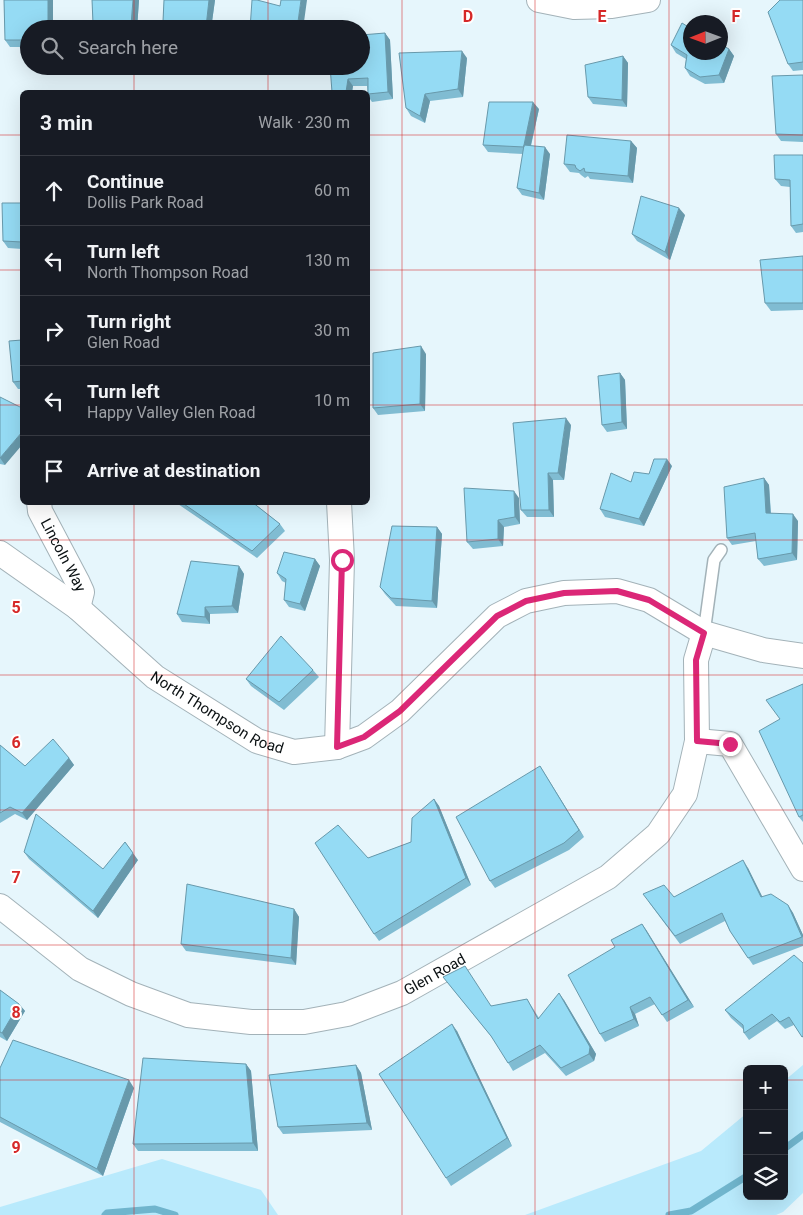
<!DOCTYPE html>
<html lang="en">
<head>
<meta charset="utf-8">
<style>
	body { margin:0; font-family:Roboto,sans-serif; background:#20242c; color:#f1f3f6 }
	.controls { position:absolute; right:15px; bottom:15px; display:grid; overflow:hidden; border-radius:8px; box-shadow:0 5px 20px #0002 }
	.controls button { width:45px; height:45px; display:grid; place-items:center; padding:0; border:0; border-bottom:1px solid #363941; background:#171b24; color:#f1f3f6; font:25px sans-serif }
	.compass { position:absolute; left:683px; top:15px; width:45px; height:45px; border-radius:50%; background:#171b24; box-shadow:0 5px 20px #0002; rotate:269deg }
	.stop { position:absolute; width:15px; height:15px; margin:-11px; border:4px solid #db2777; border-radius:50%; background:#fff }
	.stop.end { background:#db2777; border-color:#fff; box-shadow:0 1px 5px #0008 }
	.list { margin:0; padding:0; list-style:none }
	h2 { display:flex; justify-content:space-between; align-items:center; height:65px; margin:0; padding:0 20px; font-size:21px }
	h2 small { font-size:16px; font-weight:400; color:#9ea1a6 }
	.list li { display:grid; grid-template-columns:32px 1fr auto; gap:15px; align-items:center; box-sizing:border-box; height:70px; padding:0 20px; border-top:1px solid #363941 }
	.list b { display:block; font-size:19px; white-space:nowrap }
	.list p { margin:0; font-size:16px; white-space:nowrap; color:#9ea1a6 }
	.list em { font-size:16px; font-style:normal; color:#9ea1a6 }
	.icon { flex:none; width:28px; height:28px; fill:none; stroke:currentColor; stroke-width:2; stroke-linecap:round; stroke-linejoin:round }
	.map { position:relative; flex:none; width:803px; height:1215px; overflow:hidden }
	.search { position:absolute; background:#171b24; box-shadow:0 5px 20px #0002; left:20px; top:20px; width:350px; height:55px; display:flex; align-items:center; gap:12px; box-sizing:border-box; padding:0 18px; border-radius:28px; color:#9ea1a6; font-size:19px }
	.panel { position:absolute; background:#171b24; box-shadow:0 5px 20px #0002; left:20px; top:90px; width:350px; height:415px; border-radius:8px }
	.map>svg:first-child { display:block }
	.green { fill:#b9eafc }
	.lines { fill:none; stroke-linecap:round; stroke-linejoin:round }
	.stream { stroke:#70b5cd; stroke-width:7 }
	.service-casing { stroke:#a3b2b8; stroke-width:14 }
	.minor-casing { stroke:#a3b2b8; stroke-width:26 }
	.service { stroke:#fff; stroke-width:11 }
	.minor { stroke:#fff; stroke-width:24 }
	.wall { fill:#80bcd2 }
	.shaded-wall { fill:#6899ab }
	.building { fill:#95dbf4; stroke:#6899ab }
	.route { stroke:#db2777; stroke-width:6 }
	.grid { fill:none; stroke:#d62828; stroke-width:1; stroke-opacity:0.55 }
	.labels { text-anchor:middle; dominant-baseline:central; stroke-width:4; stroke-linejoin:round; paint-order:stroke }
	.street-label { font-size:15px; fill:#0b1113; stroke:#fff }
	.grid-label { font-size:16px; text-anchor:middle; font-weight:bold; fill:#d62828; stroke:#fff; stroke-width:4; stroke-linejoin:round; paint-order:stroke }
</style>
</head>
<body>
<div class="map">
<svg width="803" height="1215" viewBox="0 0 803 1215">
	<rect width="100%" height="100%" fill="#e6f6fc"/>
	<path class="green" d="M803 1065V1193L783 1212 776 1215H525L701 1151 747 1113V1196H784V1081Z
		M162 1159 261 1190 278 1215H0V1207Z"/>
	<g class="lines">
		<path class="stream" d="M784 1149 803 1135
			M105 1215 107 1213 155 1209 175 1215
			M669 1215 691 1211 747 1176"/>
		<defs>
			<path id="service" d="M704 633 714 560 721 550"/>
			<g id="minor">
				<path d="M539 0 574 7 612 6 648 0"/>
				<path id="s1" d="M39 502 40 511 77 581 82 592 78 608"/>
				<path id="s2" d="M0 553 78 608 155 677 257 741 294 752 337 747 364 737 400 711 497 616 526 601 564 593 617 591 649 600 704 633 763 650 803 656"/>
				<path d="M697 741 730 744 803 869"/>
				<path d="M337 747 342 560 339 502"/>
				<path id="s3" d="M0 906 80 969 131 994 188 1015 251 1022H304L347 1014 402 993 608 877 658 834 685 794 697 741 696 660 704 633"/>
			</g>
		</defs>
		<use href="#service" class="service-casing"/>
		<use href="#minor" class="minor-casing"/>
		<use href="#service" class="service"/>
		<use href="#minor" class="minor"/>
	</g>
	<path class="wall" d="M4 0H53V29H29V47H10L5 40Z
		M92 0H139L137 29H97L93 23Z
		M164 0H215L211 29 168 28 163 21Z
		M803 0V70L793 71 788 64Z
		M385 33 390 40 393 99 372 102 368 96 367 86H353L352 92H332Z
		M671 45 729 49 734 56 724 83 705 84 690 76 685 68 686 59 676 53Z
		M623 56 628 63 627 107 593 104 588 97Z
		M467 58 463 97 430 101 425 123 411 116 406 108Z
		M803 75V142L781 141 776 134Z
		M539 109 531 146 550 154 544 200 522 195 517 188 523 154 488 152 483 145Z
		M631 141 637 148 633 183 590 179 588 176 585 178 581 175 579 173 570 172 564 164Z
		M803 155V232L796 233 791 226 790 187 781 186 775 179Z
		M22 203V249L8 248 3 241Z
		M685 215 670 260 637 241 632 234Z
		M803 256V310L771 311 765 303Z
		M22 340V389H18L13 382Z
		M426 354 425 411 378 415 373 408Z
		M620 373 625 380 627 429 607 432 602 425Z
		M0 397 5 465 0 464Z
		M571 425 564 480H553L554 517H527L521 510Z
		M672 466 644 526 605 517 600 509 631 482 649 474Z
		M764 478 769 485 771 513 798 521 797 560 764 566 758 559 756 541 732 545 727 538Z
		M519 498 520 524 504 527 503 546 473 549 467 542Z
		M175 502H252L280 524 285 531 257 558Z
		M437 527 442 534 437 608 396 606 385 594 380 587Z
		M315 559 320 566 305 611 289 607 284 600 286 583 282 581 277 573Z
		M239 566 244 574 238 613 210 614V624L182 622 177 614Z
		M313 670 319 677 284 710 251 686 246 679Z
		M803 685V822L799 817 780 719Z
		M0 745 25 766 69 758 74 765 27 820 15 814 0 823Z
		M540 766 584 837 569 850 495 888 490 881Z
		M434 799 439 806 471 885 379 941 374 934 368 858 411 842Z
		M24 852 103 869 138 860 98 918 29 859Z
		M748 868 762 897 788 905 793 913 803 935V946L753 965 730 931 725 921 680 944 648 901 674 897Z
		M294 909 299 917 296 965 186 951 181 944Z
		M642 924 694 1007 667 1022 655 1004 635 1014 639 1026 605 1042 600 1034 615 947Z
		M803 963V1038L794 1025 785 1029 777 1021 749 1040 744 1033 743 1029 731 1018 725 1010Z
		M443 977 492 1006 527 999 539 1018 564 1000 596 1054 594 1061 566 1076 545 1053 513 1071 494 1040Z
		M0 990 19 1004 25 1011 7 1041 0 1037Z
		M457 1031 512 1146 451 1186 446 1178Z
		M246 1064 251 1071 258 1151H138L133 1144Z
		M356 1065 361 1073 372 1130 283 1134 278 1127Z
		M0 1068 134 1088 103 1176 0 1122Z"/>
	<path class="shaded-wall" d="M48 0H53V29H48Z
		M133 0H139L137 29H134L131 25Z
		M209 0H215L211 29H207L206 27Z
		M301 0H307L303 29H297Z
		M385 33 390 40 393 99 388 92Z
		M729 49 734 56 724 83 719 75Z
		M462 51 467 58 463 97 458 89Z
		M623 56 628 63 627 107 622 100Z
		M348 79 353 86 352 92H346Z
		M425 94 430 101 425 123 420 116Z
		M533 102 539 109 529 153 524 145Z
		M631 141 637 148 633 183 628 176Z
		M545 147 550 154 544 200 539 193Z
		M679 208 685 215 670 260 665 252Z
		M421 346 426 354 425 411 420 404Z
		M620 373 625 380 627 429 622 422Z
		M566 418 571 425 564 480 558 473Z
		M22 432V445L5 465 0 458Z
		M667 459 672 466 644 526 639 519Z
		M548 473 553 480 554 517 549 510Z
		M764 478 769 485 771 520 766 513Z
		M514 491 519 498 520 524 515 517Z
		M793 514 798 521 797 560 792 553Z
		M498 520 504 527 503 546 498 539Z
		M437 527 442 534 437 608 432 601Z
		M315 559 320 566 305 611 300 604Z
		M239 566 244 574 238 613 232 606Z
		M205 607 210 614V624L205 617Z
		M69 758 74 765 27 820 22 813Z
		M540 766 545 774 584 837 579 830Z
		M434 799 439 806 471 885 466 878Z
		M125 842 138 860 98 918 93 911Z
		M743 860 748 868 766 904 761 897Z
		M788 905 793 913 803 935V938Z
		M294 909 299 917 296 965 291 958Z
		M642 924 647 931 694 1007 688 1000Z
		M559 993 564 1000 596 1054 594 1061 589 1054Z
		M19 1004 25 1011 7 1041 2 1033Z
		M630 1007 635 1014 639 1026 634 1019Z
		M452 1024 457 1031 512 1146 507 1138Z
		M246 1064 251 1071 258 1151 253 1143Z
		M356 1065 361 1073 372 1130 367 1123Z
		M129 1080 134 1088 103 1176 97 1169Z"/>
	<path class="building" d="M4 0H48V29H29V40H5Z
		M92 0H133L131 25 93 23Z
		M164 0H209L206 27 163 21Z
		M252 0H257L280 6 281 0H301L297 29H250Z
		M780 0H803V62L788 64 768 12Z
		M682 23 690 28V52H720V44L729 49 719 75 700 77 685 68 687 55 671 45Z
		M385 33 388 92 368 94V78L348 79 346 92H332L330 66H361V35Z
		M462 51 458 89 425 94 420 116 406 108 399 53Z
		M623 56 622 100 588 97 585 65Z
		M803 75V135L776 134 772 76Z
		M489 102H533L524 145 545 147 539 193 517 188 524 145V147L483 145Z
		M567 135 631 141 628 176 585 172 584 168 580 171 576 168 575 165 564 164Z
		M774 155H803V224L791 226 790 180 775 179Z
		M641 196 679 208 665 252 632 234Z
		M2 203H22V242L3 241Z
		M803 256V303H765L760 260Z
		M22 340V381L13 382 9 341Z
		M421 346 420 404 373 408V353Z
		M620 373 622 422 602 425 598 376Z
		M0 397 22 408V432L0 458Z
		M566 418 558 473H548L549 510H521L513 423Z
		M654 459H667L639 519 600 509 611 473 631 482 634 472 649 474Z
		M764 478 766 513 793 514 792 553 758 559 755 533 727 538 724 487Z
		M464 488 514 491 515 517 498 520V539L467 542Z
		M181 502H252L280 524 252 551Z
		M392 526 437 527 432 601 391 598 380 587Z
		M284 552 315 559 300 604 284 600 286 579 277 573Z
		M191 561 239 566 232 606 205 607V617L177 614Z
		M281 636 313 670 279 702 246 679Z
		M803 684V815L799 817 759 731 780 719 766 700Z
		M53 739 69 758 22 813 10 807 0 813V745L25 766Z
		M540 766 579 830 564 843 490 881 456 817Z
		M434 799 466 878 374 934 315 843 338 825 368 858 411 842 412 818Z
		M36 814 103 869 125 842 133 853 93 911 24 852Z
		M743 860 761 897 771 894 788 905 802 937 748 958 730 931 722 913 675 936 643 894 664 885 674 897Z
		M187 884 294 909 291 958 181 944Z
		M642 924 688 1000 662 1015 650 997 630 1007 634 1019 600 1034 568 975 615 947 611 940Z
		M794 955 803 963V1036L802 1037 789 1017 780 1022 772 1014 744 1033 743 1025 725 1010Z
		M465 966 491 1006 527 999 538 1019 559 993 590 1047 589 1054 561 1068 540 1045 508 1063 491 1036 443 977Z
		M0 990 19 1004 2 1033 0 1032Z
		M452 1024 507 1138 446 1178 379 1074Z
		M13 1040 129 1080 97 1169 0 1117V1068Z
		M143 1058 246 1064 253 1143 133 1144Z
		M356 1065 367 1123 278 1127 269 1075Z"/>
	<g class="lines">
		<path class="route" d="M342 560 337 747 364 737 400 711 497 616 526 601 564 593 617 591 649 600 704 633 696 660 697 741 730 744"/>
	</g>
	<path class="grid" d="M134 0V29M268 0V29M402 0V1215M535 0V1215M669 0V1215M134 66V92M268 66V92M0 135H22M368 135H803M0 270H22M368 270H803M0 405H22M368 405H803M134 502V1215M268 502V1215M0 540H803M0 675H803M0 810H803M0 945H803M0 1080H747M784 1080H803"/>
	<g class="labels">
		<g class="street-label">
			<text stroke="none"><textPath href="#s1" startOffset="59">Lincoln Way</textPath></text>
			<text stroke="none"><textPath href="#s2" startOffset="271">North Thompson Road</textPath></text>
			<text stroke="none"><textPath href="#s3" startOffset="476">Glen Road</textPath></text>
		</g>
	</g>
	<g class="grid-label">
		<text x="468" y="22">D</text>
		<text x="602" y="22">E</text>
		<text x="736" y="22">F</text>
		<text x="16" y="613">5</text>
		<text x="16" y="748">6</text>
		<text x="16" y="883">7</text>
		<text x="16" y="1018">8</text>
		<text x="16" y="1153">9</text>
	</g>
</svg>
<div class="controls">
<button>+</button>
<button>−</button>
<button><svg class="icon" aria-label="layers" viewBox="0 0 24 24"><path d="M12 4l9 5-9 5-9-5zM3 14l9 5 9-5"/></svg></button>
</div>
<svg class="compass" viewBox="-18 -18 36 36"><path d="M0-13l5 13h-10z" fill="#e53935"/><path d="M0 13l5-13h-10z" fill="#9ea1a6"/></svg>
<div class="stop" style="left:342px;top:560px"></div>
<div class="stop end" style="left:730px;top:744px"></div>
<div class="search"><svg class="icon" aria-label="search" viewBox="0 0 24 24"><circle cx="10" cy="10" r="6"/><path d="M15 15l6 6"/></svg>Search here</div>
<section class="panel">
<h2>3 min<small>Walk · 230 m</small></h2>
<ul class="list">
<li><svg class="icon" aria-label="ahead" viewBox="0 0 24 24"><path d="M12 20V5M6 11l6-6 6 6"/></svg><div><b>Continue</b><p>Dollis Park Road</p></div><em>60 m</em></li>
<li><svg class="icon" aria-label="left" viewBox="0 0 24 24"><path d="M17 20v-9H6M10 6l-5 5 5 5"/></svg><div><b>Turn left</b><p>North Thompson Road</p></div><em>130 m</em></li>
<li><svg class="icon" aria-label="right" viewBox="0 0 24 24"><path d="M7 20v-9h11M14 6l5 5-5 5"/></svg><div><b>Turn right</b><p>Glen Road</p></div><em>30 m</em></li>
<li><svg class="icon" aria-label="left" viewBox="0 0 24 24"><path d="M17 20v-9H6M10 6l-5 5 5 5"/></svg><div><b>Turn left</b><p>Happy Valley Glen Road</p></div><em>10 m</em></li>
<li><svg class="icon" aria-label="arrive" viewBox="0 0 24 24"><path d="M6 21V4h12l-3 4 3 4H6"/></svg><div><b>Arrive at destination</b></div></li>
</ul>
</section>
</div>
</body>
</html>
